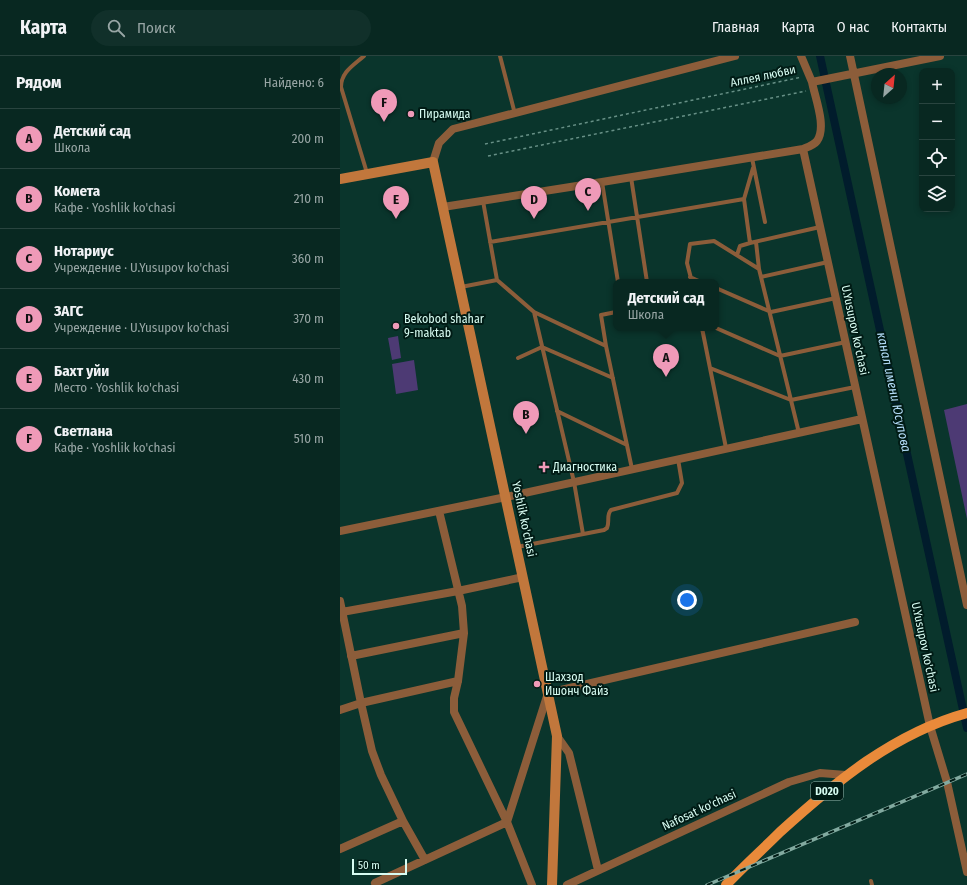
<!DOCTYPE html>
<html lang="ru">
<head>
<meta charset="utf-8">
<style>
	body { margin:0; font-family:"Fira Sans Condensed",sans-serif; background:#11302a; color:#f1f3f6 }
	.controls { position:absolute; right:12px; top:12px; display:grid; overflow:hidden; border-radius:8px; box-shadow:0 2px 6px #0003 }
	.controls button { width:36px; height:36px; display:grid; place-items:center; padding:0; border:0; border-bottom:1px solid #29443f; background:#082821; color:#f1f3f6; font:20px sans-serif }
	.compass { position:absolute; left:531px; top:12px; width:36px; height:36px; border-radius:50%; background:#082821; box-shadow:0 2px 6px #0003; rotate:27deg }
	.scale { position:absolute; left:12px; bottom:10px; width:55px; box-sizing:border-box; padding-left:4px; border:2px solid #d8fdf3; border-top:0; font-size:11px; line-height:14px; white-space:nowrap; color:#d8fdf3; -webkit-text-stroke:3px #001b15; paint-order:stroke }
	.you { position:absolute; left:347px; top:544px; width:14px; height:14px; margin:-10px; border:3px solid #fff; border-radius:50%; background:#1a73e8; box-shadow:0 0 0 6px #1a73e833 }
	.badge { display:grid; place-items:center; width:26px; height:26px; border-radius:50%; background:#ef9ab8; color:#111; font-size:13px; font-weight:700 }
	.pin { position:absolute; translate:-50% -33px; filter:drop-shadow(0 1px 2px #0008) }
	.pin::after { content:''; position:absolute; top:21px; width:14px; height:12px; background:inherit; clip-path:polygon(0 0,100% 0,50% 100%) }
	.popup { position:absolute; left:273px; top:223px; width:106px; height:52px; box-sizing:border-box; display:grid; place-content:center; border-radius:8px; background:#082821; filter:drop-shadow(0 1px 3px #0005); font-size:13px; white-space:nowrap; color:#98a6a5 }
	.popup b { font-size:15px; color:#f1f3f6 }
	.popup::after { content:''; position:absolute; left:50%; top:100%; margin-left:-8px; border:8px solid transparent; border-top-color:#082821 }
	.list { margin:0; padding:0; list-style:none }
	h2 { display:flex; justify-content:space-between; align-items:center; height:52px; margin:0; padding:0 16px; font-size:17px }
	h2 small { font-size:13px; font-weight:400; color:#98a6a5 }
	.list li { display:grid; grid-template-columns:26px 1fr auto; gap:12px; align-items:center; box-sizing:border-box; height:60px; padding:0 16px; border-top:1px solid #29443f }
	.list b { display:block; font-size:15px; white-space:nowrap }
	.list p { margin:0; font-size:13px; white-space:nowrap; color:#98a6a5 }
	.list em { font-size:13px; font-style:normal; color:#98a6a5 }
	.icon { flex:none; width:22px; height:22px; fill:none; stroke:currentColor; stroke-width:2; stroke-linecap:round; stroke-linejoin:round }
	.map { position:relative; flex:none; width:627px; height:829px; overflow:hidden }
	header { display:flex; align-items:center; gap:24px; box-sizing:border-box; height:56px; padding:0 20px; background:#082821; border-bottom:1px solid #29443f }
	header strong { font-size:19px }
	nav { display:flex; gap:22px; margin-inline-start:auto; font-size:14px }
	.search { width:280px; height:36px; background:#11302a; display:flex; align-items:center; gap:10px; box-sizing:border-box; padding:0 14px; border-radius:22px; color:#98a6a5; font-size:15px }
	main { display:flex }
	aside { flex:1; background:#082821 }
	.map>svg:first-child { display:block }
	.green { fill:#4d3a74 }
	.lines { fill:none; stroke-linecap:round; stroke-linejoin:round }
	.canal { stroke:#011c2c; stroke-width:8 }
	.path { stroke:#679086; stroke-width:1.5; stroke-dasharray:3 3; stroke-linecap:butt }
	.lane { stroke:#8c5d3a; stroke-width:4 }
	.street { stroke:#8c5d3a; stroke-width:8 }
	.secondary { stroke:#c1773c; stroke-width:10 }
	.primary { stroke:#e98a3a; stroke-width:10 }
	.rail-casing { stroke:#82aaa0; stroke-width:3.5 }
	.rail { stroke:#001b15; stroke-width:2; stroke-dasharray:6; stroke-linecap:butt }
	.poi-dot { fill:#ef9ab8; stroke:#001b15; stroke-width:1.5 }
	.labels { text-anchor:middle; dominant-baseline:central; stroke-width:4; stroke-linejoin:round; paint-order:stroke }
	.shield { fill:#001b15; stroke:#97b9b0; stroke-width:1 }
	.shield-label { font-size:11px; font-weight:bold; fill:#d8fdf3 }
	.street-label { font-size:12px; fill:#d8fdf3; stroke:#001b15 }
	.poi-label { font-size:12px; fill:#d8fdf3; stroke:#001b15; text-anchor:start }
	.water-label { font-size:13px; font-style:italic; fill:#b3dcf8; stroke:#001b15 }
</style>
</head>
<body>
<header>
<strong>Карта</strong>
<div class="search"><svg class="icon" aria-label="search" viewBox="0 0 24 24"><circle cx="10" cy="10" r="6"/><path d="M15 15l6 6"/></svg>Поиск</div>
<nav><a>Главная</a><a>Карта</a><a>О нас</a><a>Контакты</a></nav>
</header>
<main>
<aside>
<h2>Рядом<small>Найдено: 6</small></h2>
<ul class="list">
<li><span class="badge">A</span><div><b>Детский сад</b><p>Школа</p></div><em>200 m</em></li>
<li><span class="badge">B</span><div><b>Комета</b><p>Кафе · Yoshlik ko'chasi</p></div><em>210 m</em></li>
<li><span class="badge">C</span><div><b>Нотариус</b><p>Учреждение · U.Yusupov ko'chasi</p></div><em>360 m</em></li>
<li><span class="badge">D</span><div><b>ЗАГС</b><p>Учреждение · U.Yusupov ko'chasi</p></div><em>370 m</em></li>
<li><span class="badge">E</span><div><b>Бахт уйи</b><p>Место · Yoshlik ko'chasi</p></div><em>430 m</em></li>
<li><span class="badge">F</span><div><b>Светлана</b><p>Кафе · Yoshlik ko'chasi</p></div><em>510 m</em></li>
</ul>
</aside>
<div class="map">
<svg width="627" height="829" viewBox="0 0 627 829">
	<rect width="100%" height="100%" fill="#0a352c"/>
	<path class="green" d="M58 280 61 302 52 304 48 282Z
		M74 304 78 334 56 338 52 308Z
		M627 348V463L604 354Z"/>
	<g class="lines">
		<path class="canal" d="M480 0 627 672"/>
		<path class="path" d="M145 88 462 21
			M148 100 466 35"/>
		<path class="lane" d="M24 0C14 9 1 16 1 31L27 117
			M160 0 175 58
			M412 102 425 166
			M291 121 307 226
			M262 126 278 226
			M404 143 413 112
			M143 145 157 224
			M150 186 404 143 410 187 480 171
			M416 186 419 213
			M397 199 400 190 410 187
			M350 221 361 226
			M421 221 488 206
			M352 226 347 207 350 188 374 185 419 213 459 377
			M121 231 157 224 194 256 234 426 243 478
			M376 232 431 256 496 242
			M194 256 266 290 292 413
			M362 272 386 392
			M376 272 440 300 506 286
			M266 290 261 259 276 256
			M178 302 202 291 273 322
			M370 312 451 344 515 331
			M217 355 287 389
			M177 491 264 474 267 472C270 466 266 459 271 454L337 437 342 427 338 403
			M531 825 532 829"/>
		<path class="street" d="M461 0 472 26 600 0
			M510 0 627 549
			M463 93C468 91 474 89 477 85 487 71 475 42 472 26
			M93 106 99 87 113 73 395 0
			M103 151 262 126 463 93 590 670 607 726 627 816
			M99 455 122 550 124 577 118 625 114 642V656L167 766 192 829
			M0 475 166 441 522 363
			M0 545 21 647 32 695 41 719 63 765 85 804
			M2 556 118 535 183 521
			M11 600 124 577
			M0 654 21 647 118 625
			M217 680 229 697 258 814
			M0 793 63 765
			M37 829 35 827 167 766 208 637 515 566
			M227 829 449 726 480 717 506 719"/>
		<path class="secondary" d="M0 123 93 106 217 680 212 829"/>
		<path class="primary" d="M386 829C403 811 422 794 440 776 495 726 554 677 627 657"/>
		<defs>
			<path id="rail" d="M367 829 627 718"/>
		</defs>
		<use href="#rail" class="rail-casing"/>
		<use href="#rail" class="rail"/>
	</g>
	<g class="poi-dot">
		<circle cx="71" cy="58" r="4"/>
		<circle cx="56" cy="270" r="4"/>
		<path d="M202 405h4v4h4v4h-4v4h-4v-4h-4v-4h4z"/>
		<circle cx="197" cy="628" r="4"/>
	</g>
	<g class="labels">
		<rect class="shield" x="471" y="726" width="32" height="18" rx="3"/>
		<g class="shield-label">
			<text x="487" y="735">D020</text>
		</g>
		<g class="street-label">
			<text transform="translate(423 20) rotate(-12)">Аллея любви</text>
			<text transform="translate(515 274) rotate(78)">U.Yusupov ko'chasi</text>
			<text transform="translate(184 463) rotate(78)">Yoshlik ko'chasi</text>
			<text transform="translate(585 591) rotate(78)">U.Yusupov ko'chasi</text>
			<text transform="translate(359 754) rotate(-25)">Nafosat ko'chasi</text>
		</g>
		<g class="poi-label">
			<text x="79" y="58">Пирамида</text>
			<text x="64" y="263">Bekobod shahar<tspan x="64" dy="14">9-maktab</tspan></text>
			<text x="213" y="411">Диагностика</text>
			<text x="205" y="621">Шахзод<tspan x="205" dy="14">Ишонч Файз</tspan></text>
		</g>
		<g class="water-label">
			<text transform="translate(554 336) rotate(78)">канал имени Юсупова</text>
		</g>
	</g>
</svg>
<div class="controls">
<button>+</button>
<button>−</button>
<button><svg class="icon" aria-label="locate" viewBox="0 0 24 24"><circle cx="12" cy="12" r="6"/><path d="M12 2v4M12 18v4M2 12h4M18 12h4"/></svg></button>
<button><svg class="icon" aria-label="layers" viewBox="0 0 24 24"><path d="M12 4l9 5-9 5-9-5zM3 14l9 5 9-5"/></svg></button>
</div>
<svg class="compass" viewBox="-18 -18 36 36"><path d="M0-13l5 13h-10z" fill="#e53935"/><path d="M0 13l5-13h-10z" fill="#98a6a5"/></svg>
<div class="scale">50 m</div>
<div class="you"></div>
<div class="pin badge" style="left:326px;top:321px">A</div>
<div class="popup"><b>Детский сад</b>Школа</div>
<div class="pin badge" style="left:186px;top:378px">B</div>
<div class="pin badge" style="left:248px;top:155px">C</div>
<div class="pin badge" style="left:194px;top:163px">D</div>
<div class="pin badge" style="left:56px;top:163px">E</div>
<div class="pin badge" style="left:44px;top:66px">F</div>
</div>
</main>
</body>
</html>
